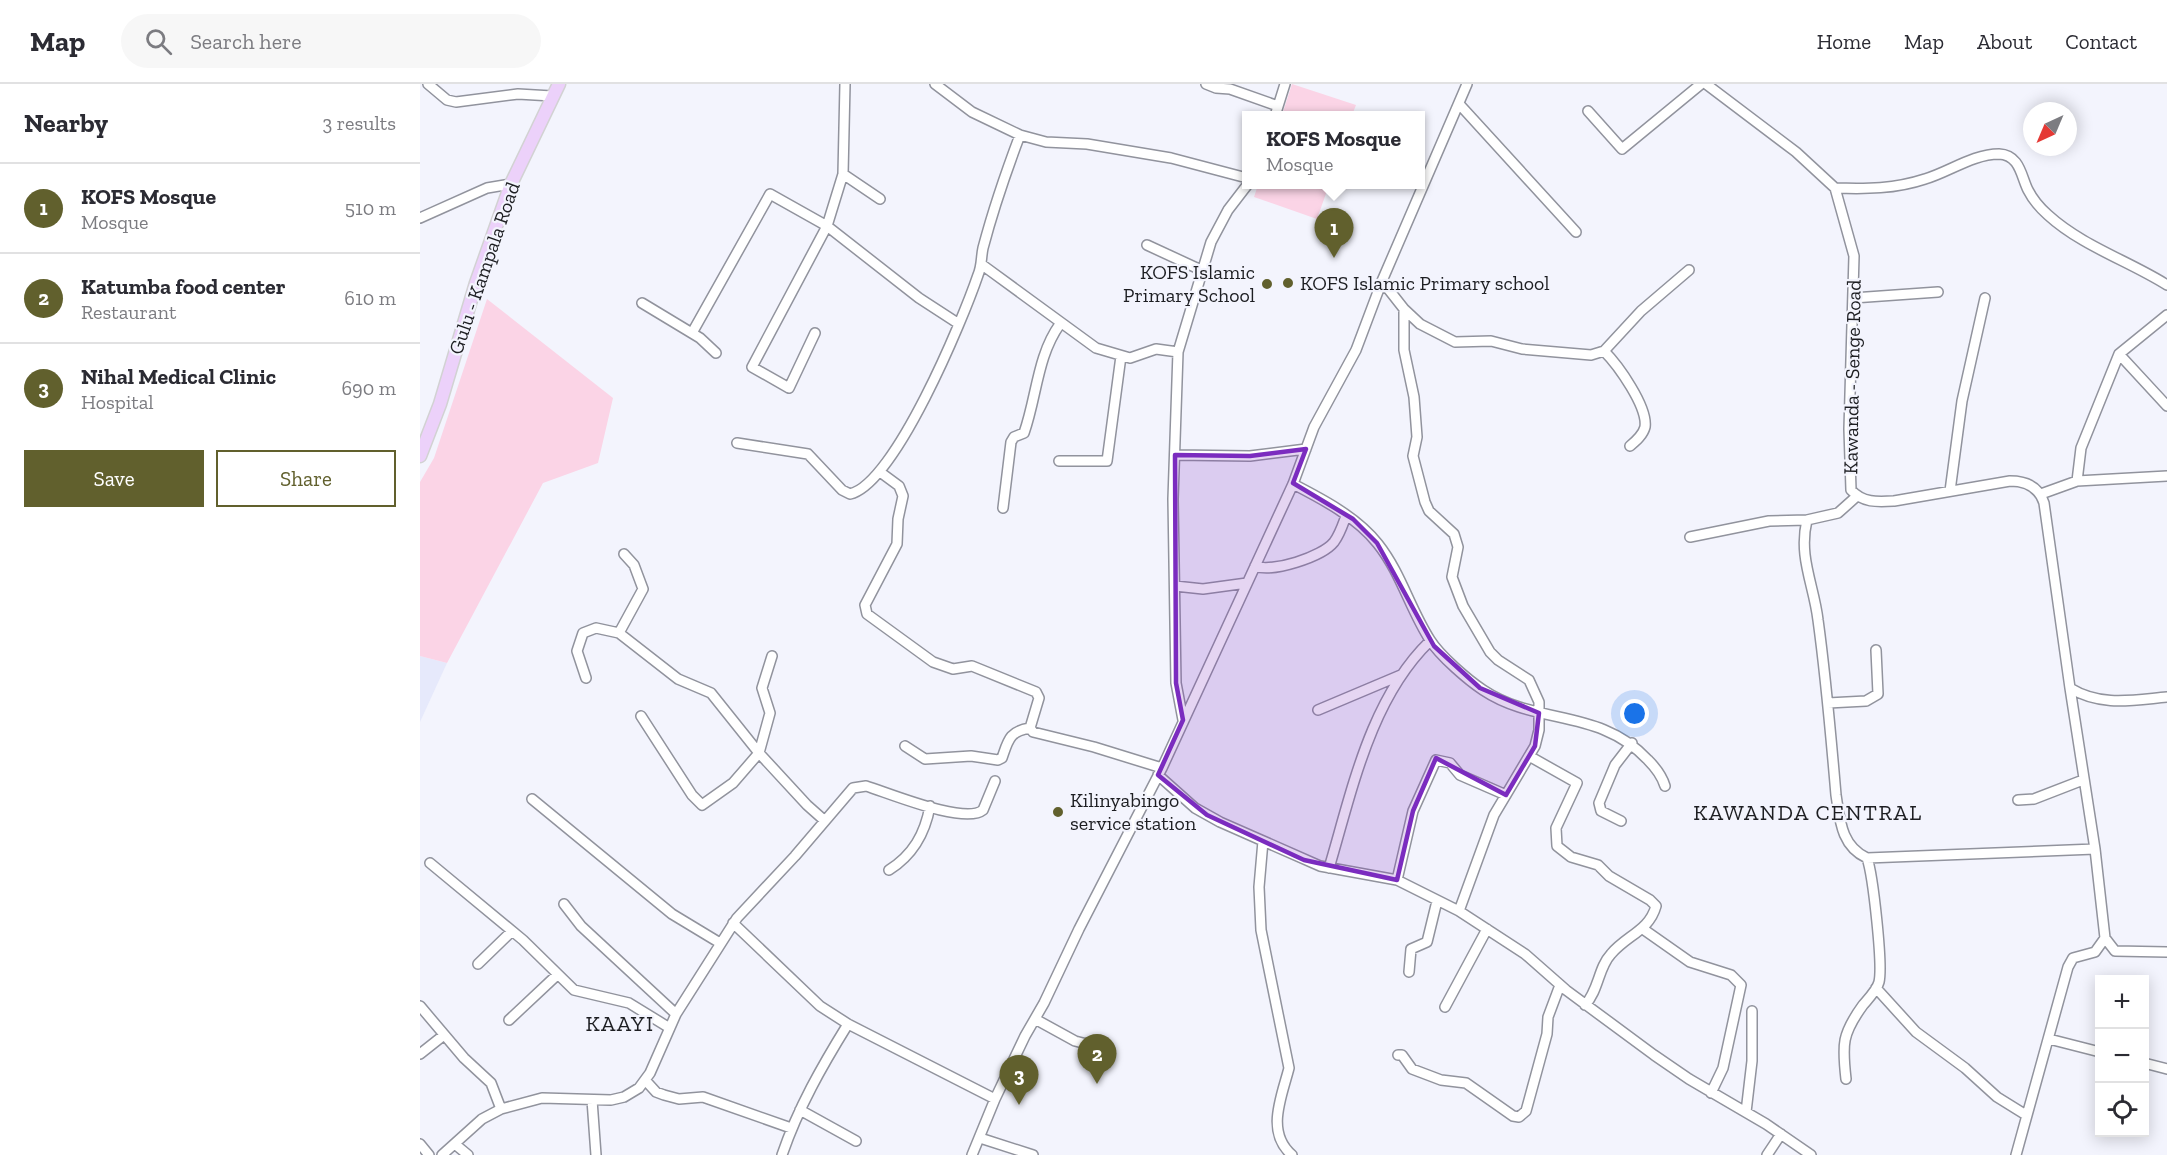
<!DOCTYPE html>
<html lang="en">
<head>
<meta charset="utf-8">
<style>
	body { margin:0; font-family:"Zilla Slab",serif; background:#f7f7f7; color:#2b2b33 }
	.controls { position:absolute; right:18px; bottom:18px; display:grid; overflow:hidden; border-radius:0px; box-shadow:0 3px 15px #0003 }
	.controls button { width:54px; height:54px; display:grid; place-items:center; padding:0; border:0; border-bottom:2px solid #e1e1e2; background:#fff; color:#2b2b33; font:30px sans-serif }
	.compass { position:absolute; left:1603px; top:18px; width:54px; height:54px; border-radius:50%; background:#fff; box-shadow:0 3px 15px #0003; rotate:224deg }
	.you { position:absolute; left:1215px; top:630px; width:21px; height:21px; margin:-15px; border:4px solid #fff; border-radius:50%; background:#1a73e8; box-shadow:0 0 0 9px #1a73e833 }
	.badge { display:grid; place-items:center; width:39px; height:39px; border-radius:50%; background:#61602d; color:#fff; font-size:20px; font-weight:700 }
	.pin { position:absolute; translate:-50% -50px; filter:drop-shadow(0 2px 3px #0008) }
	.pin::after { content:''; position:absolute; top:32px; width:21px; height:18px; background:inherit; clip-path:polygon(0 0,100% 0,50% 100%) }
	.popup { position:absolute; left:822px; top:27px; width:183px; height:78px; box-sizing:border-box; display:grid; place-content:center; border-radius:0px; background:#fff; filter:drop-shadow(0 2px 4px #0005); font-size:20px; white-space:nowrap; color:#7c7c81 }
	.popup b { font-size:22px; color:#2b2b33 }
	.popup::after { content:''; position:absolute; left:50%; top:100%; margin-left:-12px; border:12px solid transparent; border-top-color:#fff }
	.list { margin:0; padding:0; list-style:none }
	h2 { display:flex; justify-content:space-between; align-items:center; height:78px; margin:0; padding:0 24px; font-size:26px }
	h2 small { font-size:20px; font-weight:400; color:#7c7c81 }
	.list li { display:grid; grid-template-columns:39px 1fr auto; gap:18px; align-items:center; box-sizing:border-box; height:90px; padding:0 24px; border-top:2px solid #e1e1e2 }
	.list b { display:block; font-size:22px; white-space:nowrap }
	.list p { margin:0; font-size:20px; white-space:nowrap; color:#7c7c81 }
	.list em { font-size:20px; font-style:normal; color:#7c7c81 }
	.actions { display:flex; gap:12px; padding:18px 24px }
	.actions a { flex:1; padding:14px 0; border:2px solid #61602d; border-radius:0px; text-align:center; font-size:21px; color:#61602d }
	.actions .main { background:#61602d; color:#fff }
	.icon { flex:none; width:33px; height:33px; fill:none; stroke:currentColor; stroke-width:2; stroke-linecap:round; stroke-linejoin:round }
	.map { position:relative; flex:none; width:1747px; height:1071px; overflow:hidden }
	header { display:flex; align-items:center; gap:36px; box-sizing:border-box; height:84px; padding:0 30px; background:#fff; border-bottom:2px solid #e1e1e2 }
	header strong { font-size:28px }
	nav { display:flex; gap:33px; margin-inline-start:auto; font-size:21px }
	.search { width:420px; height:54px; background:#f7f7f7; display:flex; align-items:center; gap:15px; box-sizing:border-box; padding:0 21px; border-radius:33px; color:#7c7c81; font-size:22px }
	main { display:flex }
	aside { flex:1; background:#fff }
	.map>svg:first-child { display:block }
	.built { fill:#e6e9fb }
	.green { fill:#fbd4e6 }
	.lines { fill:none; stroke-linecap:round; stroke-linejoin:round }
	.minor-casing { stroke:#91939d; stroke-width:12 }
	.major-casing { stroke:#d2d2d3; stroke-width:15 }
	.minor { stroke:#fff; stroke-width:9 }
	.major { stroke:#ecd1fa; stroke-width:12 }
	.marked { fill:#7b2cbf; fill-opacity:0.2; stroke:#7b2cbf; stroke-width:4.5; stroke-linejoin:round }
	.poi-dot { fill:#61602d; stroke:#f3f4fd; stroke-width:2 }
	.labels { text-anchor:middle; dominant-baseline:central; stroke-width:4.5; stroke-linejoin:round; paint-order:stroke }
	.street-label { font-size:20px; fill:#1d1e22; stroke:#f3f4fd }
	.poi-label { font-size:20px; fill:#1d1e22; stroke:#f3f4fd; text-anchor:start }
	.quarter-label { font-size:22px; letter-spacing:1.5px; fill:#1d1e22; stroke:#f3f4fd }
</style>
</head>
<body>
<header>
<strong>Map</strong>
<div class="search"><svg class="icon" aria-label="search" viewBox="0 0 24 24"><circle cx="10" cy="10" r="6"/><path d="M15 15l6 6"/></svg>Search here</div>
<nav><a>Home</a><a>Map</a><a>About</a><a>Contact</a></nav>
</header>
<main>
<aside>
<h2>Nearby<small>3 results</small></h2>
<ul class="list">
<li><span class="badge">1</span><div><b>KOFS Mosque</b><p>Mosque</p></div><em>510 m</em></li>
<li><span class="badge">2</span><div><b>Katumba food center</b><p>Restaurant</p></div><em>610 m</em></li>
<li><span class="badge">3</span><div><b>Nihal Medical Clinic</b><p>Hospital</p></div><em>690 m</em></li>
</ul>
<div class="actions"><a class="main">Save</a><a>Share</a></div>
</aside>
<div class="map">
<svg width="1747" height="1071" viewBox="0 0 1747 1071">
	<rect width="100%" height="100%" fill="#f3f4fd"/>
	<path class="built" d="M0 572 27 579 0 638Z"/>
	<path class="green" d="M872 0 936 21 932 31H862Z
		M838 101V100L909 101 897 135 834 113Z
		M67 215 193 314 178 379 123 399 27 579 0 572V398L14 374Z"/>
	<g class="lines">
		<defs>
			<path id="minor" d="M8 0 27 16 36 18 98 10 132 12
				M425 0 423 90 460 115
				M515 0 552 28 600 51 626 58 667 60 751 74 827 94
				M786 0 796 4 810 5 858 22
				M1286 0 1376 68 1415 104 1434 172 1429 345 1431 406C1443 419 1457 418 1474 417L1590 397C1606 397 1619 403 1624 419L1650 604C1681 623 1713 616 1747 613
				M1040 21 1156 148
				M1168 27 1202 65 1281 0
				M855 32 865 0
				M1415 104C1446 105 1475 105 1505 95 1529 88 1553 70 1579 70 1600 71 1601 92 1608 106 1613 116 1620 124 1628 131 1662 162 1709 177 1747 201
				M0 134 67 104 91 100
				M727 161 781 186
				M561 180 676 264 710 274 736 265 758 268
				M962 197 984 225 1000 240 1035 258 1071 257 1102 265 1171 271 1184 267 1221 227 1269 186
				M1433 214 1518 208
				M222 219 280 254 296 269
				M984 225V266L994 313 997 353 993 372 1005 418 1009 427 1034 450 1038 463 1032 493 1043 522 1070 568 1078 576 1109 596 1119 618V646L1115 662 1074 731 1039 827
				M272 249 350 110 407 142 499 214 539 240
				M395 249 369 304 332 283 407 142 423 90
				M1184 267C1198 281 1228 323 1225 343 1223 351 1216 357 1210 362
				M1699 270 1747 322
				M317 359 388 370 422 406 430 410C475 400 543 235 558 191 562 182 561 173 563 164 573 126 586 88 600 51
				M755 371 830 372 886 365
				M639 377H687L701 272
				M460 388 479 402 483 412 478 435 477 460 445 521 447 530 513 578 533 585 552 582 616 608 619 614 610 644 613 648 674 663 742 684
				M1657 397 1661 364 1699 270 1747 231
				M873 400C902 415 937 433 958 460 981 489 990 525 1010 556 1020 572 1048 596 1063 606 1117 642 1180 624 1228 676 1236 684 1242 692 1245 702
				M1530 407 1542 317 1565 214
				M1621 410 1657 397 1747 392
				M1437 412 1418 429 1387 436C1378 473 1394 501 1398 536 1406 594 1411 652 1416 711 1420 736 1421 762 1447 774L1675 765
				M583 424 591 358 594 353 604 349C617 312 617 272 640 240
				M1270 453 1349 437 1387 436
				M835 482C852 489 902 473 914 458 920 450 923 440 926 432
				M755 502 783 505 827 499
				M199 549 223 505 214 481 204 470
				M166 594 157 567 163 549 176 544 199 549 258 595 291 609 339 669 387 721 405 737
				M1650 604 1675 765 1685 854 1695 867 1747 868
				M1408 619 1446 617 1458 610 1456 566
				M898 626 981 591
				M221 632 272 711 282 721 313 699 339 669 350 629 342 604 352 572
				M763 636 756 599 753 415 758 268 791 158 808 126 828 100
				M485 662 505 675 551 672 578 676 582 674C588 657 589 647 610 644
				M1109 672 1157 699 1136 744 1137 762 1151 773 1178 781 1189 792 1230 816 1236 822C1229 847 1207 851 1191 870 1178 884 1179 906 1165 921
				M738 691 775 724 800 738 900 782 977 796 1039 827 1105 870 1146 906 1234 971 1269 995 1346 1040 1391 1071
				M112 715 252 830 300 859
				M1598 716 1614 715 1663 696
				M1201 737 1181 727 1179 719 1195 681 1212 659
				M843 757 839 803 841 846 869 984C862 1012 845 1048 872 1071
				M10 779 103 856 154 906 209 919 248 943
				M909 784C932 707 950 615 1010 557
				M469 786C493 771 505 750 510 722
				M977 796 993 727 1016 676 1030 679 1040 691 1086 711
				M144 820 161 842 256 930
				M313 839 400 922 428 940 575 1015
				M1223 845 1270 878 1311 891 1321 901 1303 984 1291 1009
				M58 880 92 847
				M989 888 991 865 1007 858 1017 817
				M1456 904 1496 948 1545 984 1577 1013 1606 1031
				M0 922 44 974 71 999 81 1025
				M1025 923 1067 845
				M615 935 655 957 690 966
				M89 936 137 891
				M1629 955 1680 968
				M0 970 24 951
				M978 971H982L992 985 1021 996 1046 999 1093 1032 1099 1033 1106 1027 1127 950 1128 933 1140 901
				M1724 979 1747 985
				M1426 995C1422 960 1422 950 1443 921 1448 915 1457 906 1459 898 1463 881 1453 791 1447 774
				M226 997 236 1008 244 1011 259 1015 283 1013 371 1044
				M172 1016 176 1071
				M380 1026 436 1057
				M1326 1028 1332 977V927
				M560 1054 613 1071
				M0 1060 9 1071
				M36 1061 48 1071
				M22 1071 62 1035 81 1025 122 1014 191 1016 204 1013 219 1004 230 989 256 930 317 834 375 772 433 704 446 702C469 709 545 741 563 726L575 697
				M362 1071C378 1024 402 982 428 940
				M552 1071 575 1015 605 952 624 919 659 845 742 684 873 400 894 343 936 266 962 197 1047 0
				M1347 1071 1361 1050
				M1596 1071 1648 883 1653 874 1675 868 1685 854"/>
			<path id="major" d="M0 372 20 320 56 199 91 100 139 0"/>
		</defs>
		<use href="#minor" class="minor-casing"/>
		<use href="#major" class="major-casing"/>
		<use href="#minor" class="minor"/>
		<use href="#major" class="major"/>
	</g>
	<path class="marked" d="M886 365 873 399 933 435 957 459 1014 562 1060 604 1119 629 1115 662 1086 711 1016 674 993 727 977 796 884 776 787 731 738 691 763 636 756 599 755 371 830 372Z"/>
	<g class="poi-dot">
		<circle cx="868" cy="199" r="6"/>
		<circle cx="847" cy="200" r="6"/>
		<circle cx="638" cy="728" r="6"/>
	</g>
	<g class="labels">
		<g class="street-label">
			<text transform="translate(64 184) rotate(-71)">Gulu - Kampala Road</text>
			<text transform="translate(1432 293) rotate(-89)">Kawanda - Senge Road</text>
		</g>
		<g class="poi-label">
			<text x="835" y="188" text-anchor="end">KOFS Islamic<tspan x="835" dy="23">Primary School</tspan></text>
			<text x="880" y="199">KOFS Islamic Primary school</text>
			<text x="650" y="716">Kilinyabingo<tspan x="650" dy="23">service station</tspan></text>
		</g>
		<g class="quarter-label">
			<text x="1388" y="728">KAWANDA CENTRAL</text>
			<text x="200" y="939">KAAYI</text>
		</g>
	</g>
</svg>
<div class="controls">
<button>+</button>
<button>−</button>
<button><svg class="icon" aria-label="locate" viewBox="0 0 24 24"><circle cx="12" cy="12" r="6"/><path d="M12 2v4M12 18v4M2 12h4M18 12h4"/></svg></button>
</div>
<svg class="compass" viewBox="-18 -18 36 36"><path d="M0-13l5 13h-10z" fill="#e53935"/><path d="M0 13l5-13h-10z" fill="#7c7c81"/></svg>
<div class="you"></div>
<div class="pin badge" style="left:914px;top:174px">1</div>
<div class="popup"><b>KOFS Mosque</b>Mosque</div>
<div class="pin badge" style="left:677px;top:1000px">2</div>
<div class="pin badge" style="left:599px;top:1021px">3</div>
</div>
</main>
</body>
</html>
